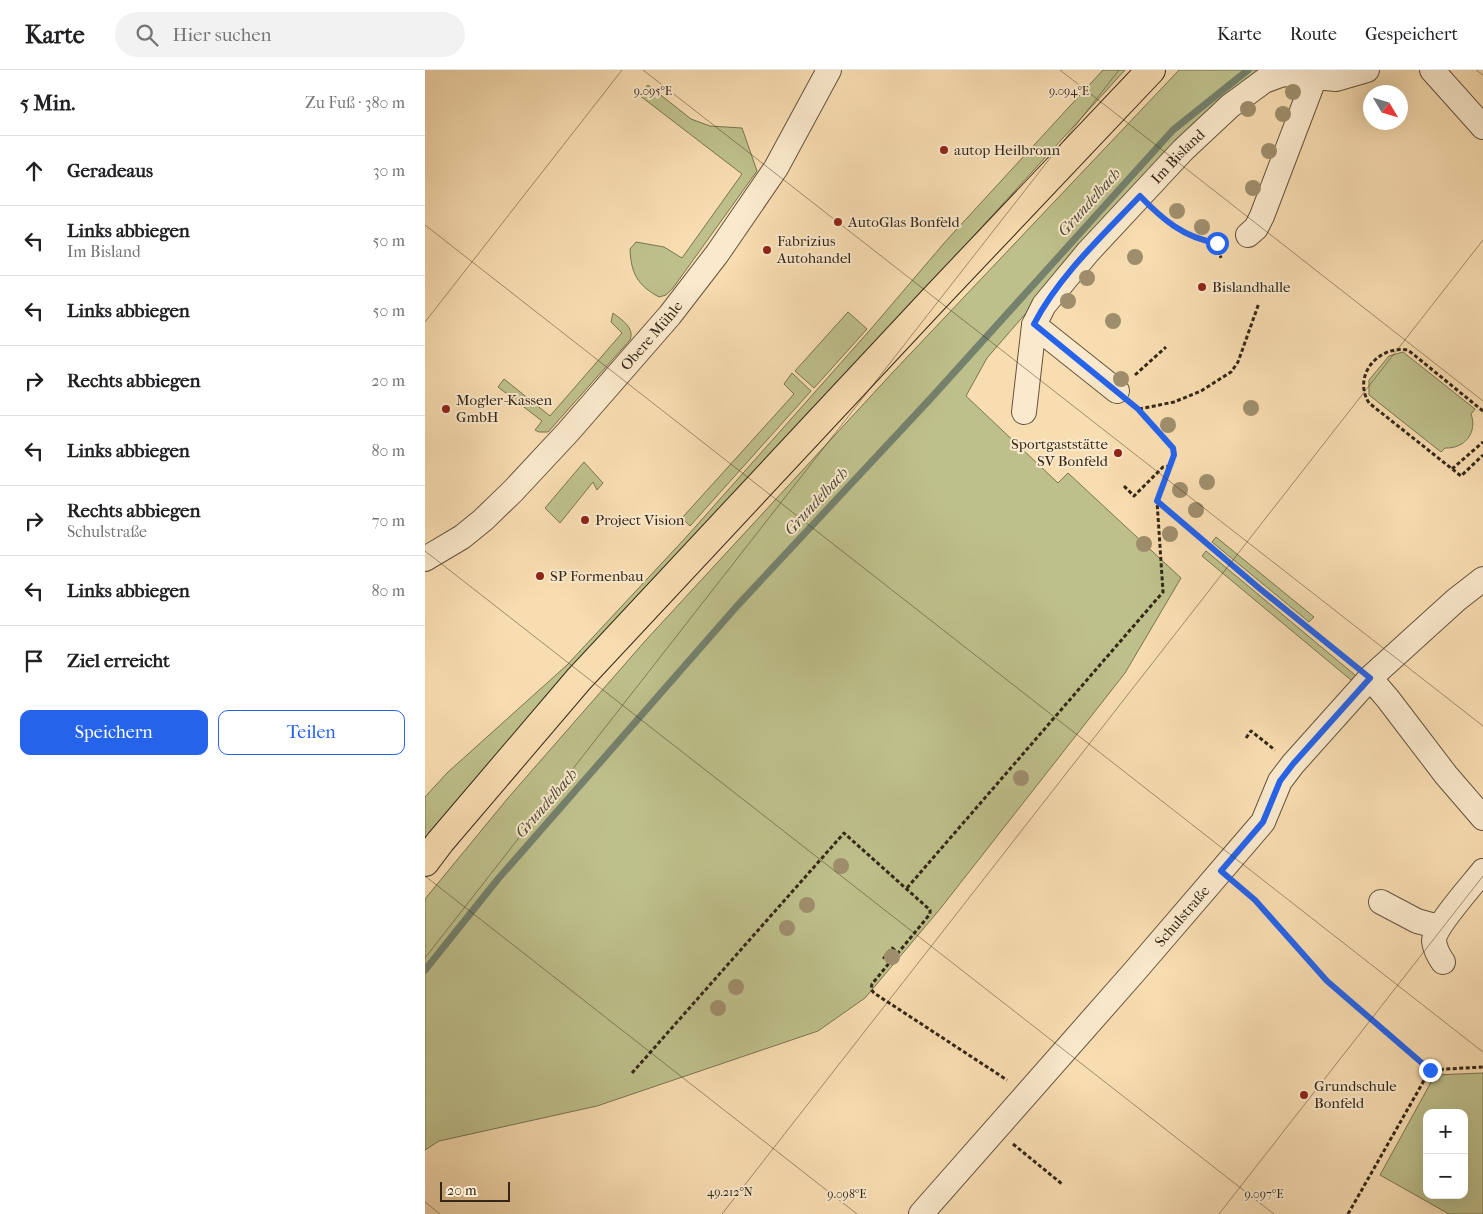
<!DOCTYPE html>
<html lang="de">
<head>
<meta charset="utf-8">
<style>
	body { margin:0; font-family:"IM FELL French Canon",serif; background:#f2f2f2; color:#202124 }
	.controls { position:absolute; right:15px; bottom:15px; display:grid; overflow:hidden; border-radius:10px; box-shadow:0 5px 20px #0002 }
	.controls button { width:45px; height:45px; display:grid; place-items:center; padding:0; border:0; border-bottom:1px solid #e0e0e0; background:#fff; color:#202124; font:25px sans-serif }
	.compass { position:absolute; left:938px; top:15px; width:45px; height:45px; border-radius:50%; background:#fff; box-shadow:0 5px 20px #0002; rotate:128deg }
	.scale { position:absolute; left:15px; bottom:12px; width:70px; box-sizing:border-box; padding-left:5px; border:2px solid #342717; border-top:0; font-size:14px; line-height:18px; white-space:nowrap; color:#342717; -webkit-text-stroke:4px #fae9cc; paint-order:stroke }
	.stop { position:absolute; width:15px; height:15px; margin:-11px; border:4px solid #2563eb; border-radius:50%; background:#fff }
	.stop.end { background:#2563eb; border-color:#fff; box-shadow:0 1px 5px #0008 }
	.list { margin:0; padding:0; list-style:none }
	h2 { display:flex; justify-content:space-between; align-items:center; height:65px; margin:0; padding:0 20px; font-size:21px }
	h2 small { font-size:16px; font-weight:400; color:#757577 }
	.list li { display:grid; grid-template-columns:32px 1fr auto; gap:15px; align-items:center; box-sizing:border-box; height:70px; padding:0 20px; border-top:1px solid #e0e0e0 }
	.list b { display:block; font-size:19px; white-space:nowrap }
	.list p { margin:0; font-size:16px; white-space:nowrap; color:#757577 }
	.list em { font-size:16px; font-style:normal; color:#757577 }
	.actions { display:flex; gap:10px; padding:15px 20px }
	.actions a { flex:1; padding:11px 0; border:1px solid #2563eb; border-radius:10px; text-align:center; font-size:18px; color:#2563eb }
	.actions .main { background:#2563eb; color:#fff }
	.icon { flex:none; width:28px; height:28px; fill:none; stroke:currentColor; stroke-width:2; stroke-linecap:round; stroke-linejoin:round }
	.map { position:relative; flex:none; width:1058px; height:1144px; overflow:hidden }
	header { display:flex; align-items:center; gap:30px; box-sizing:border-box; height:70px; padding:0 25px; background:#fff; border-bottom:1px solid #e0e0e0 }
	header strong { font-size:24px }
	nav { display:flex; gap:28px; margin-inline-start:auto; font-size:18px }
	.search { width:350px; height:45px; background:#f2f2f2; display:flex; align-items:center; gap:12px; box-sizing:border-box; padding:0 18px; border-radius:28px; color:#757577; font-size:19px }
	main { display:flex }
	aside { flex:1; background:#fff }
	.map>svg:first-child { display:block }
	.green { fill:#bec08b; stroke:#797451; fill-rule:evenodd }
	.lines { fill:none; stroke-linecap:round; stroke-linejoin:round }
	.stream { stroke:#74816d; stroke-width:7 }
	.minor-casing { stroke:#65543e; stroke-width:26 }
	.major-casing { stroke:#342717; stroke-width:30 }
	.path { stroke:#342717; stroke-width:3; stroke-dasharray:4 2.5; stroke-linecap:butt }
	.minor { stroke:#fae9cc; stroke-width:24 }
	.major { stroke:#f8ddb1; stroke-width:28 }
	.tree { fill:#9f8e6c }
	.route { stroke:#2563eb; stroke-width:6 }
	.ticks { fill:none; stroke:#342717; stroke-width:1; stroke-opacity:0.45 }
	.poi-dot { fill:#8f2418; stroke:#fae9cc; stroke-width:2 }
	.labels { text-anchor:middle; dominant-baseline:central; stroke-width:4; stroke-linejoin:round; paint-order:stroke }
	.poi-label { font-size:15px; fill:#342717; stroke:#fae9cc; text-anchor:start }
	.street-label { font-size:15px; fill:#342717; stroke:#fae9cc }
	.water-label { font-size:16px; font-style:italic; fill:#4f4c3b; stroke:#fae9cc }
	.ticks-label { font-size:12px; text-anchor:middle; fill:#342717; stroke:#fae9cc; stroke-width:4; stroke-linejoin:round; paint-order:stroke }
</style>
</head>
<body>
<header>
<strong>Karte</strong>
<div class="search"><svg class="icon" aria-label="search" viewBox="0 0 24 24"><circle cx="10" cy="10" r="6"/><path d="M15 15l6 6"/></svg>Hier suchen</div>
<nav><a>Karte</a><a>Route</a><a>Gespeichert</a></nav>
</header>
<main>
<aside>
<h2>5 Min.<small>Zu Fuß · 380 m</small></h2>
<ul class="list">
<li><svg class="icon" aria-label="ahead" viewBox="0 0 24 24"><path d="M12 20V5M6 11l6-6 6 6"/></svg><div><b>Geradeaus</b></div><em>30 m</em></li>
<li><svg class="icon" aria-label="left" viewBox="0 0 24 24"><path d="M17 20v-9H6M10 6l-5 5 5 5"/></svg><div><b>Links abbiegen</b><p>Im Bisland</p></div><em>50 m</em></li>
<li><svg class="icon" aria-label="left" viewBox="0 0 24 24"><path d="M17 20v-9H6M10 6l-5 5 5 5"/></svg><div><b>Links abbiegen</b></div><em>50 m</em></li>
<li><svg class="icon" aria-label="right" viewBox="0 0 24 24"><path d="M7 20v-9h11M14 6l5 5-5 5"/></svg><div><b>Rechts abbiegen</b></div><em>20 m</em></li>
<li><svg class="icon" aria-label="left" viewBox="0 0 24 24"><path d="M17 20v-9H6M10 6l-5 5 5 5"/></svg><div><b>Links abbiegen</b></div><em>80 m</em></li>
<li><svg class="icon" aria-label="right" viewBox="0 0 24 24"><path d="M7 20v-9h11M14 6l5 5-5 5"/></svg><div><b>Rechts abbiegen</b><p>Schulstraße</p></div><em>70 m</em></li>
<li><svg class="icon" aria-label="left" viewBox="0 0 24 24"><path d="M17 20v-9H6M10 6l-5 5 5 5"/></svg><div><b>Links abbiegen</b></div><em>80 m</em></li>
<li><svg class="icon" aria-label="arrive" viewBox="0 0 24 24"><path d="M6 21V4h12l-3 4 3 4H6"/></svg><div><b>Ziel erreicht</b></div></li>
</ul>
<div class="actions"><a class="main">Speichern</a><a>Teilen</a></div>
</aside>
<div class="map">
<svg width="1058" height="1144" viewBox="0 0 1058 1144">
	<rect width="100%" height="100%" fill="#f8ddb1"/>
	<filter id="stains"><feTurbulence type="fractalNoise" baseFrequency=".004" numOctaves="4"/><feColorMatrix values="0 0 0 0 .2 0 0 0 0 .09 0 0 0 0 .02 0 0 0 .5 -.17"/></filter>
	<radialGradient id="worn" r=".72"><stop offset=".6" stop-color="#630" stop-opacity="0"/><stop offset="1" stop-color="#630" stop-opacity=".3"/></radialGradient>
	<path class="green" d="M678 0H700L401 328 0 780V727L22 703 142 595 264 464 445 260 520 172Z
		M754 0H835L754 67 562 288 541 326 633 413 643 403 756 508 700 603 515 839 440 928 393 961 172 1036 14 1071 0 1080V829L83 728 221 570 469 301Z
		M223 15 266 49 285 56 317 58 332 101 248 218 241 225 234 227C212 215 206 203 205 179L211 172 239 177 257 188 317 104 214 25Z
		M423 242 442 259 389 318 370 301Z
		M188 243C197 250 210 258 205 270L123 362H114L110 360 117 351 73 317 79 309 125 346 197 263 186 252Z
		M978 282 1050 339 1046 344C1053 363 1039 379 1020 378L1016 382 944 325V310L964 286Z
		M367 303 386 321 265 456 257 448 369 324 359 314Z
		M159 392 178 413 172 420 168 412 135 453 120 438Z
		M791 467 889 547 884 552 787 472Z
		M781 481 936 610 932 615 777 486Z
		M1058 1003V1144H1024L955 1105 1010 1005ZM1002 1043H1039V1125H1002Z"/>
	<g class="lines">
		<path class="stream" d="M0 900 73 809 312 536 507 327 748 60 823 0"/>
		<defs>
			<g id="minor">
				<path d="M1007 0 1058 57"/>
				<path d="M823 165 831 158 837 146 890 7"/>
				<path d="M609 255 692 321"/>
				<path id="s1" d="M599 342 609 255 619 235 663 182 758 80 805 36 839 11 858 4 911 9 942 0"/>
				<path id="s2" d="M0 489 37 467 58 450 88 421 143 362 245 245 292 184 351 98 404 0"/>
				<path d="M945 608 963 629 1021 705 1058 748"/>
				<path d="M956 832 992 851 1014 857"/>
				<path d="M1018 892C1013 885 1010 879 1009 871 1009 857 1048 814 1058 801"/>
				<path id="s3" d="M496 1144 710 901 838 752 855 711 868 694 945 608 1031 530 1058 509"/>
			</g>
			<path id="major" d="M0 792 15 772 154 609 508 230 726 0"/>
		</defs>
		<use href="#minor" class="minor-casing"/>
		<use href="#major" class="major-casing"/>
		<path class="path" d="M731 142C748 159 777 177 801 171
			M792 173 796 188
			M710 305 741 277
			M714 339 749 332 776 321 806 302 813 292 834 233
			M1058 341 983 280C953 275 927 306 944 333L1036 406 1058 385
			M1027 399 1058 372
			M699 416 709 426 738 397 746 396
			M732 431 833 517 927 594
			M821 668 826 661 850 680
			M813 816 830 830 902 911 1005 1000
			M482 818 738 522 732 431 749 385 748 379 709 335
			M207 1003 419 763 505 840V844L473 883 467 878 459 888 465 892 447 914 446 919 449 923 582 1010
			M588 1074 637 1114 638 1113
			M923 1144 1005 1000 1058 997"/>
		<use href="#minor" class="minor"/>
		<use href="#major" class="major"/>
	</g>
	<g class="tree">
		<circle cx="868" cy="22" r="8"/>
		<circle cx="823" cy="39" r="8"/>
		<circle cx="858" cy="44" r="8"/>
		<circle cx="844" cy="81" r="8"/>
		<circle cx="828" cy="118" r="8"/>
		<circle cx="752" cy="141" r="8"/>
		<circle cx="777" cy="157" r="8"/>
		<circle cx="710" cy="187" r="8"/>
		<circle cx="662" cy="208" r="8"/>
		<circle cx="643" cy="231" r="8"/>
		<circle cx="688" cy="251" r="8"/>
		<circle cx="696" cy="309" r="8"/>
		<circle cx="826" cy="338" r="8"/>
		<circle cx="743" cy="355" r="8"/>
		<circle cx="782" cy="412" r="8"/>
		<circle cx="755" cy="420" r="8"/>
		<circle cx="771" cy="440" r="8"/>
		<circle cx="745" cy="464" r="8"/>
		<circle cx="719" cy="474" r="8"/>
		<circle cx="596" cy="708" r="8"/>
		<circle cx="416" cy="796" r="8"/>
		<circle cx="382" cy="835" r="8"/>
		<circle cx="362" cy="858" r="8"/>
		<circle cx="467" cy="887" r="8"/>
		<circle cx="311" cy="917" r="8"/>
		<circle cx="293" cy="938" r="8"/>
	</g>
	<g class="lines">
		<path class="route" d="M792 173C759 168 737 149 715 126 679 164 633 207 609 254L713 339 748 378 749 385 732 431 834 518 945 608 868 694 855 711 838 752 796 801 830 830 902 911 1005 1000"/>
	</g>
	<path class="ticks" d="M218 0 1058 656M635 0 1058 331M1051 0 1058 5M0 155 1058 982M0 252 197 0M0 481 849 1144M0 806 432 1144M0 888 694 0M0 1132 15 1144M297 1144 1058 170M794 1144 1058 806"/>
	<g class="poi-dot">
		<circle cx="519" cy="80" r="5"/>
		<circle cx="413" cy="152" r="5"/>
		<circle cx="342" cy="180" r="5"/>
		<circle cx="777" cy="217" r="5"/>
		<circle cx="21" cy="339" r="5"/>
		<circle cx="693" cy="383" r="5"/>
		<circle cx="160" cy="450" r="5"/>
		<circle cx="115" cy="506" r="5"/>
		<circle cx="879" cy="1025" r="5"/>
	</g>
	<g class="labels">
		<g class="poi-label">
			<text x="529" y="80">autop Heilbronn</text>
			<text x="423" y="152">AutoGlas Bonfeld</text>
			<text x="352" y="171">Fabrizius<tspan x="352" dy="17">Autohandel</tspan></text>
			<text x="787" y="217">Bislandhalle</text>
			<text x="31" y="330">Mogler-Kassen<tspan x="31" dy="17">GmbH</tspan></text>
			<text x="683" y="374" text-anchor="end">Sportgaststätte<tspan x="683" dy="17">SV Bonfeld</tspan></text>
			<text x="170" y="450">Project Vision</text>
			<text x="125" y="506">SP Formenbau</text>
			<text x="889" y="1016">Grundschule<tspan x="889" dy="17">Bonfeld</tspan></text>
		</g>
		<g class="street-label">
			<text stroke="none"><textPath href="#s1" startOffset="310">Im Bisland</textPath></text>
			<text stroke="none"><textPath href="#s2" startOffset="320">Obere Mühle</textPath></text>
			<text stroke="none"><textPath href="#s3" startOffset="396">Schulstraße</textPath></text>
		</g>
		<g class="water-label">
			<text transform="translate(664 132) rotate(-48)">Grundelbach</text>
			<text transform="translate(391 431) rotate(-47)">Grundelbach</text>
			<text transform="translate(121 733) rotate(-49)">Grundelbach</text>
		</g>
	</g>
	<g class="ticks-label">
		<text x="228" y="25">9.095°E</text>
		<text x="644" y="25">9.094°E</text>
		<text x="305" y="1126">49.212°N</text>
		<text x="422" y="1128">9.098°E</text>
		<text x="839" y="1128">9.097°E</text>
	</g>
	<rect width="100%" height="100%" filter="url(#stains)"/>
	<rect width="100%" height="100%" fill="url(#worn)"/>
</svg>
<div class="controls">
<button>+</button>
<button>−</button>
</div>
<svg class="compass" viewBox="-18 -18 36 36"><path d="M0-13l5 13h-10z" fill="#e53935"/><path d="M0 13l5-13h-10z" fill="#757577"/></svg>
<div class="scale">20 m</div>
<div class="stop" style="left:792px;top:173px"></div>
<div class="stop end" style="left:1005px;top:1000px"></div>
</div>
</main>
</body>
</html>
